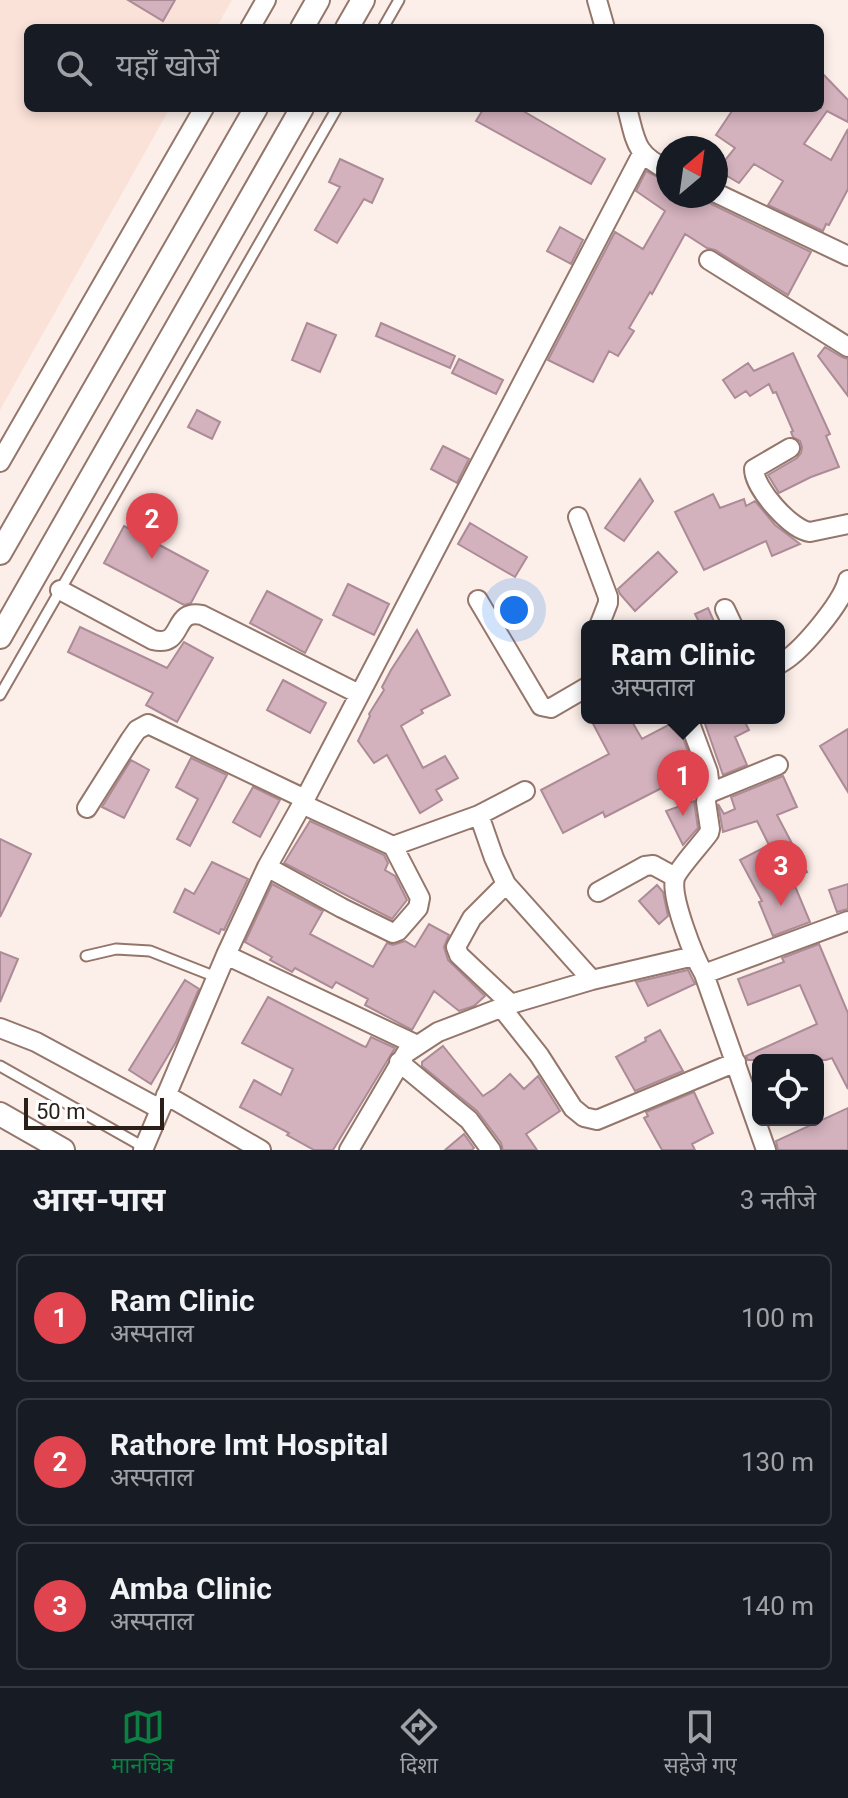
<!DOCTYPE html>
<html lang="hi">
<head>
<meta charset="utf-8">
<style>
	body { margin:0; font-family:Roboto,"Noto Sans Devanagari",sans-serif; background:#242831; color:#f1f3f6 }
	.controls { position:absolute; right:24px; bottom:24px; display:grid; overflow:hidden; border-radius:12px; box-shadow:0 4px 12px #0003 }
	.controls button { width:72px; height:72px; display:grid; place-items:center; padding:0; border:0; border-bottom:2px solid #363941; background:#171b24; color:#f1f3f6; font:40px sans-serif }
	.compass { position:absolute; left:656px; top:136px; width:72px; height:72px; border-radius:50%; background:#171b24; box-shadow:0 4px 12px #0003; rotate:29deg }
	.scale { position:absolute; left:24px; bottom:20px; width:140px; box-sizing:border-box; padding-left:8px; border:4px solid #2b1f1a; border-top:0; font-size:22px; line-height:28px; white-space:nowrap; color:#2b1f1a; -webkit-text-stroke:6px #fff; paint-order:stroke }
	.you { position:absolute; left:514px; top:610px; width:28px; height:28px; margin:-20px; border:6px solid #fff; border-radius:50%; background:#1a73e8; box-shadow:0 0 0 12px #1a73e833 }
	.badge { display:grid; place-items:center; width:52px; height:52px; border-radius:50%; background:#0b8043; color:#fff; font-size:26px; font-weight:700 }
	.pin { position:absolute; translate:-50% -66px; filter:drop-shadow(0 2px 4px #0008) }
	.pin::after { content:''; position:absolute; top:42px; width:28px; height:24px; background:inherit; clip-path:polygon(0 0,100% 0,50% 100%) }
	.popup { position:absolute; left:581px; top:620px; width:204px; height:104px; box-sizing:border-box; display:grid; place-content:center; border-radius:12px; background:#171b24; filter:drop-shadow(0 2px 6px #0005); font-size:26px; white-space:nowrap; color:#9ea1a6 }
	.popup b { font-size:30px; color:#f1f3f6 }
	.popup::after { content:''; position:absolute; left:50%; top:100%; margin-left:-16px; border:16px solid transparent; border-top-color:#171b24 }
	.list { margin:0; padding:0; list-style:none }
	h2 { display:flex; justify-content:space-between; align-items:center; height:104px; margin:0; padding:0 32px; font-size:34px }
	h2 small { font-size:26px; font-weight:400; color:#9ea1a6 }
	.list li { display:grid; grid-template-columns:52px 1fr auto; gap:24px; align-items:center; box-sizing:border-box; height:128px; margin:0 16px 16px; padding:0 16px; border:2px solid #363941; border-radius:12px }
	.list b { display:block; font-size:30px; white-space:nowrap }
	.list p { margin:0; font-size:26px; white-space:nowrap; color:#9ea1a6 }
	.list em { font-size:26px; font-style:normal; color:#9ea1a6 }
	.icon { flex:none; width:44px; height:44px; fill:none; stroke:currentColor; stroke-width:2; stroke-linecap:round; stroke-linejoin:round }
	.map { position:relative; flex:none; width:848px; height:1150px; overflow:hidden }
	.search { position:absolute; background:#171b24; box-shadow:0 4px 12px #0003; left:24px; right:24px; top:24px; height:88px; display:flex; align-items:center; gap:20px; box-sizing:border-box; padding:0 28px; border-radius:12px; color:#9ea1a6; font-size:30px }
	.sheet { height:536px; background:#171b24 }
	nav { display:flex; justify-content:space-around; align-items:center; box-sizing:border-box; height:112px; border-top:2px solid #363941; background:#171b24; font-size:22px; color:#9ea1a6 }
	nav a { display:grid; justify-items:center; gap:4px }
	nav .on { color:#0b8043 }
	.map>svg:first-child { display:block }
	.commercial { fill:#fbe2d9 }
	.building { fill:#d3b1bd; stroke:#ab8b96; stroke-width:2 }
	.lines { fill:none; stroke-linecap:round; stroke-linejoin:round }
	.service-casing { stroke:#94766b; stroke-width:13 }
	.minor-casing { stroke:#94766b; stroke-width:22 }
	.tertiary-casing { stroke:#94766b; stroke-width:26 }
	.service { stroke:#fff; stroke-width:9 }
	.minor { stroke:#fff; stroke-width:18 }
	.tertiary { stroke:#fff; stroke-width:22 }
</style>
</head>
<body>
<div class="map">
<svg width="848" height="1150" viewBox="0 0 848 1150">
	<rect width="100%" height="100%" fill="#fcefea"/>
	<path class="commercial" d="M0 0H232L216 28H28V108H170L0 410Z"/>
	<path class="building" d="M128 0H175L163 21Z
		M820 71 848 100V122L827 111 804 144 831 160 848 129V189L829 225 826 224 823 231 768 205 783 181 754 164 739 183 717 170 735 148 716 135 734 108H821Z
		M484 108H518L605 159 591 184 476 121Z
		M340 159 383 179 372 203 364 199 337 243 315 230 340 187 329 182Z
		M646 171 668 182V196H705L711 204 811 252 788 295 715 250 707 248 685 234 652 294 650 292 629 328 634 331 618 356 609 351 593 382 548 360 615 232 643 249 665 211 636 191Z
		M560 227 583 240 571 264 547 251Z
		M307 323 336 335 320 372 292 360Z
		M381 323 455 356 450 368 376 336Z
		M825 347 842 357 848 359V396L818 356Z
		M793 353 830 434 826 436 839 467 811 477 779 493 768 475 797 458 801 453 802 447 800 441 793 437 791 432 793 431 776 392 773 393 769 384 750 396 746 391 735 398 723 380 748 363 754 371Z
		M459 359 503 380 496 394 452 373Z
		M197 410 220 422 212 439 188 427Z
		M443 446 469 459 457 483 431 469Z
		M640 479 653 501 624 541 605 528Z
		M713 494 720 508 744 499 746 506 755 501 775 525 800 544 772 556 766 541 704 570 675 512Z
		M470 523 527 557 515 577 458 544Z
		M124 526 208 571 191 603 184 605 104 563Z
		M658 552 677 572 635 611 620 594 618 589Z
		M348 584 389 604 374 635 333 615Z
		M267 591 322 620 305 653 250 623Z
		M708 608 716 626H701L695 614Z
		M80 627 167 668 184 642 213 658 177 722 146 705 153 693 68 652Z
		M417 630 450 695 421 710 423 713 401 726 423 768 445 756 458 778 436 790 442 800 420 813 387 755 374 763 358 741 370 716 369 714 384 690 382 687 391 670Z
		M283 680 326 703 310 733 267 710Z
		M590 718H630L642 739 674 722 683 738 695 771 605 817 603 812 563 833 541 790 609 754Z
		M703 718H743L749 730 735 737 747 765 723 775Z
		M848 729V792L820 746Z
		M191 758 227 775 190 846 177 839 198 799 176 787Z
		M131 760 149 770 124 818 102 807Z
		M783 776 797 807 777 815 807 872 792 879 810 922 773 936 759 902 762 901 740 860 769 845 757 821 723 832 718 804 724 814 735 809 731 797Z
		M253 787 280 800 260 837 233 822Z
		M694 801 698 828 683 845 666 811Z
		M310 821 384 855 388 863 385 870 395 876 407 900 392 919 284 863Z
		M0 839 31 854 0 917Z
		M212 862 248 879 224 930 221 929 219 934 174 912 185 889 194 894Z
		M272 884 323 911 310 934 373 967 387 943 393 945 405 941 415 947 429 924 449 935 444 947 448 960 485 996 474 1006 459 1011 434 991 412 1030 365 1005 368 999 336 982 332 988 295 968 292 972 270 960 272 957 245 942Z
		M848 884V909L837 912 829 890Z
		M657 885 663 892 668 916 659 924 639 901Z
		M819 944 848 1013V1089L832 1058 826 1060H748L746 1056 817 1024 800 985 748 1005 738 979 784 962 782 958Z
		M0 952 18 959 0 1002Z
		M688 970 695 984 648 1006 636 982Z
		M185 980 199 989 176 1042 151 1084 129 1070Z
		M268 997 363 1046 366 1047 371 1037 395 1048 333 1150H314L287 1135 289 1133 240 1107 254 1080 281 1095 293 1069 242 1043Z
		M660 1030 683 1071 635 1091 616 1057 646 1041 645 1038Z
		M443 1046 483 1096 495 1088 510 1074 524 1089 538 1076 560 1111 526 1134 537 1150H503L501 1143 477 1111 422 1066V1062Z
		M694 1092 713 1133 692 1144 695 1150H662L644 1118 648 1116 646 1112Z
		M848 1108V1150H778L776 1141Z
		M464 1134 474 1148 472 1150H445Z"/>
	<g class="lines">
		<defs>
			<path id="service" d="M383 28 399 0
				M0 695 337 108
				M86 956 116 949 150 951 216 977
				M0 1066 147 1149"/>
			<path id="minor" d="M597 0 605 28
				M250 28 266 0
				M627 108C636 141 634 154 668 170
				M716 193 848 256
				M709 260 848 347
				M790 448 754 469C754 488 791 530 810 532L848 524
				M0 462 204 108
				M578 517 608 597V603L599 626
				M60 590 153 640C185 648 171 608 202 615L359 694
				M478 600 541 706 551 708 587 687
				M725 609 733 626
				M779 664C800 654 842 603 848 580
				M688 718 708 772 709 780 706 802 710 829 709 833C702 843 678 869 675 878 670 897 694 957 704 974L766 1150
				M707 794 778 765
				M87 808 130 740 137 730 148 724 305 799
				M479 815 494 858 506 884 592 980
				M393 846 479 815 525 791
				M267 867 342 908 393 933 398 931 418 908 420 898 393 846 302 804
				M506 884 472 918 456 947 459 955 511 1004
				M598 892 645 866 653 865 675 877
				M226 955 417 1045
				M704 974 848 921
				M501 1007 539 1055 573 1108 584 1117 597 1120 736 1062
				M0 1028 36 1042 160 1109
				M399 1062 469 1120 491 1150
				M166 1095 261 1150
				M143 1150 226 955 267 867 305 799 642 154
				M349 1150 406 1053 438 1032 511 1004 592 980 694 956"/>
			<path id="tertiary" d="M302 28 318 0
				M347 28 363 0
				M0 553 256 108
				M0 637 302 108
				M0 1114 63 1150"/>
		</defs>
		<use href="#service" class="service-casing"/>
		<use href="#minor" class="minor-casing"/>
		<use href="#tertiary" class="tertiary-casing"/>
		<use href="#service" class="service"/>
		<use href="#minor" class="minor"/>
		<use href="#tertiary" class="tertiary"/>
	</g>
</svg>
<div class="controls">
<button><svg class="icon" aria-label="locate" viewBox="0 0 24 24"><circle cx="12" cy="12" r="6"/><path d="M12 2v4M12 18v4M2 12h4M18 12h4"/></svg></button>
</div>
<svg class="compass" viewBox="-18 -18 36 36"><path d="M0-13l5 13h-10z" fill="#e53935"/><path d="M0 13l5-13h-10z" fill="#9ea1a6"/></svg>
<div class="scale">50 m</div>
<div class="you"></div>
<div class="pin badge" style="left:683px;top:816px;background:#e0444e">1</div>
<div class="popup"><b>Ram Clinic</b>अस्पताल</div>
<div class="pin badge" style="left:152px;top:559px;background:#e0444e">2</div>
<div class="pin badge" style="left:781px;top:906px;background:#e0444e">3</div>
<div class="search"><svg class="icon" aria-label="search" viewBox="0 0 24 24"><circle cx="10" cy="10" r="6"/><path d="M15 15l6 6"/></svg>यहाँ खोजें</div>
</div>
<section class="sheet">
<h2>आस-पास<small>3 नतीजे</small></h2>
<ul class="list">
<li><span class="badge" style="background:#e0444e">1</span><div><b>Ram Clinic</b><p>अस्पताल</p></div><em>100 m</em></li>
<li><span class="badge" style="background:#e0444e">2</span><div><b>Rathore Imt Hospital</b><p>अस्पताल</p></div><em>130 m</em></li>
<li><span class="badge" style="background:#e0444e">3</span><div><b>Amba Clinic</b><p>अस्पताल</p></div><em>140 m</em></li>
</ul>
</section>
<nav>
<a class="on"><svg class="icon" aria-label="map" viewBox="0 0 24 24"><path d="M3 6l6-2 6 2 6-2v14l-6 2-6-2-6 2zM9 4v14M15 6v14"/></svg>मानचित्र</a>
<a><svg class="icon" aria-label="directions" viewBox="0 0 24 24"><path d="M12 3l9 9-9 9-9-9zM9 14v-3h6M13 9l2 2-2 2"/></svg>दिशा</a>
<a><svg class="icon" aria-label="saved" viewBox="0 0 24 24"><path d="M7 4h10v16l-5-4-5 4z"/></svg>सहेजे गए</a>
</nav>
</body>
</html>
